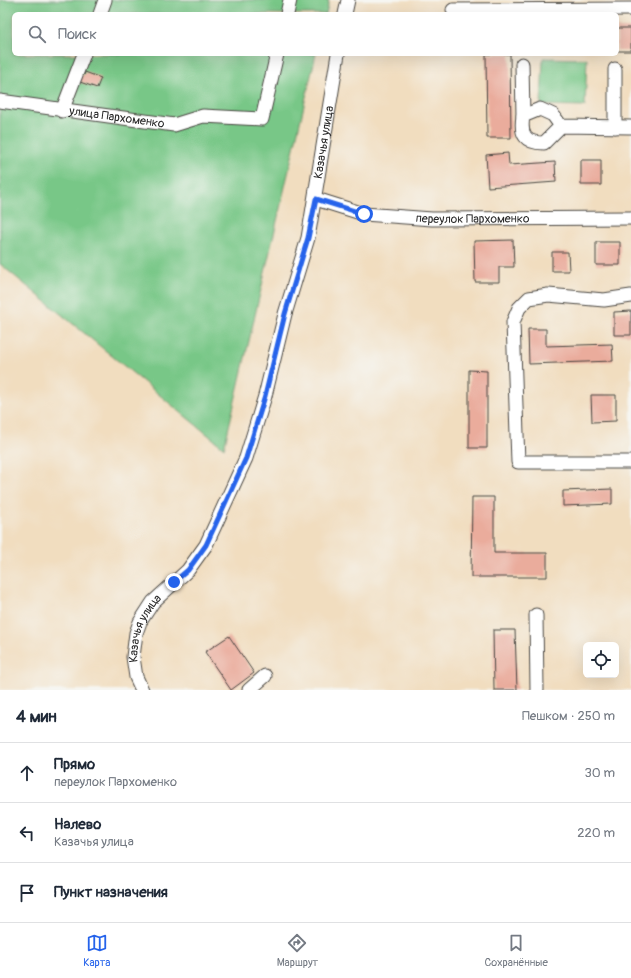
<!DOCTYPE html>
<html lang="ru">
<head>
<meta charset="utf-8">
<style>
	body { margin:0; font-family:Pangolin,sans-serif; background:#f6f6f7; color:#1f2937 }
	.controls { position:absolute; right:12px; bottom:12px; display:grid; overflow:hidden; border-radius:6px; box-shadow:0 4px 16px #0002 }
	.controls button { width:36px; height:36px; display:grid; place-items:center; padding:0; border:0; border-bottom:1px solid #e0e1e3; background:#fff; color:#1f2937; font:20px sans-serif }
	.stop { position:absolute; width:12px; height:12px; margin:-9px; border:3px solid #2563eb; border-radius:50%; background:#fff }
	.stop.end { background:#2563eb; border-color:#fff; box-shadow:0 1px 4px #0008 }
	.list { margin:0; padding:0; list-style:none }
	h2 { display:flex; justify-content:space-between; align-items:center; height:52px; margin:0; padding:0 16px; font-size:17px }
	h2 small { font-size:13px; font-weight:400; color:#747a83 }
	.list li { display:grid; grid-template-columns:26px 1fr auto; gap:12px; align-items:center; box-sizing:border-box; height:60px; padding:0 16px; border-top:1px solid #e0e1e3 }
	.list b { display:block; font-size:15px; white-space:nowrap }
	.list p { margin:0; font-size:13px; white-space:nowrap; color:#747a83 }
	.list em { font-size:13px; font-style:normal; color:#747a83 }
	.icon { flex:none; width:22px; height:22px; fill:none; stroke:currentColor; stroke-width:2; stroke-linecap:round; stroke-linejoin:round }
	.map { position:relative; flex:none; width:631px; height:690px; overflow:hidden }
	.search { position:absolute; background:#fff; box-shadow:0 4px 16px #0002; left:12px; right:12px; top:12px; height:44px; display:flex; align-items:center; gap:10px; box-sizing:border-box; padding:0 14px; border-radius:6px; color:#747a83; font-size:15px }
	.sheet { height:232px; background:#fff }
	nav { display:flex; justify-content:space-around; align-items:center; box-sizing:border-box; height:56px; border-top:1px solid #e0e1e3; background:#fff; font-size:11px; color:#747a83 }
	nav a { display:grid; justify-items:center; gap:2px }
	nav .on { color:#2563eb }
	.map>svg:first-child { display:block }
	.green { fill:#78c787; stroke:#527959 }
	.building { fill:#eaac9c }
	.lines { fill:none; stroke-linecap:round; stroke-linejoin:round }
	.minor-casing { stroke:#494641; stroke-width:15 }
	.minor { stroke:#fff; stroke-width:13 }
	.route { stroke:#2563eb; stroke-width:5 }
	.labels { text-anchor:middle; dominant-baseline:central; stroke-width:3; stroke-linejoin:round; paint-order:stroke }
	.street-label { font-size:12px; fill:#2b2b2b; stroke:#f6f6f2 }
</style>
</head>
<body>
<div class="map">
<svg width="631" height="690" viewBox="0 0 631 690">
	<rect width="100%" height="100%" fill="#f6f6f2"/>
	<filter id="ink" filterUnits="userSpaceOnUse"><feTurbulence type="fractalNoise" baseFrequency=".025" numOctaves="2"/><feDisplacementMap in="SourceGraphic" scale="8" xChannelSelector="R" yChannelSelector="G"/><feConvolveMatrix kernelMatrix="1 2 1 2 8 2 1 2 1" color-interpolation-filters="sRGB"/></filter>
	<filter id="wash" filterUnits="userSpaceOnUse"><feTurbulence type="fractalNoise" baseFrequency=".012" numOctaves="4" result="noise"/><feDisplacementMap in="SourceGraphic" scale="16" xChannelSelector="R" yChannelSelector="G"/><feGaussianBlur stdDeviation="0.9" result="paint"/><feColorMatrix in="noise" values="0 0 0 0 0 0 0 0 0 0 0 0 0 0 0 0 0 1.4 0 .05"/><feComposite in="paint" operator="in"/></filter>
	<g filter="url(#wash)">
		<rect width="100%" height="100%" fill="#f1ddbf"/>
		<path class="green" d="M0 0H329L326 14H14V54H316L224 448 0 264Z
			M543 58 587 59 585 106 541 105Z"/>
		<g id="blocks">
			<path class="building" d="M617 28H631V51H617Z
				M486 54H510L511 138H487Z
				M85 72 101 78 97 88 77 81 80 74 84 75Z
				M508 153 509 165 555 162 556 182 488 187 486 155Z
				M581 160H601V185H581Z
				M513 240 514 267H499V282H475L474 241Z
				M596 242H620V265H596Z
				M552 252H568L569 271H552Z
				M631 311V335H614V312Z
				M528 329H546V346L612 344 613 361 529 364Z
				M469 370 487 371V448H469Z
				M591 395H616V421L592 422Z
				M612 489V504L563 506V491Z
				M472 497H494V553H547V577H471Z
				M493 630H515L517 690H494Z
				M229 636 254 673 231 690 205 652Z"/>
		</g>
	</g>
	<g filter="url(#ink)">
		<use href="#blocks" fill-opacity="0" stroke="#494641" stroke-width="1"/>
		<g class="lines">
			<defs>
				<g id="minor">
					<path d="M453 10 631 9"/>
					<path d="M100 14 105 0"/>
					<path d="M287 14 290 0"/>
					<path d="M345 14 348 0"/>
					<path d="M522 64 523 116"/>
					<path id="s1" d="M0 101 174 125 203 116 262 119 277 54"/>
					<path d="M62 111 84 54"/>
					<path d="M561 126 553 115 540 109 523 116C520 135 525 143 544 143L561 126 631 127"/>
					<path d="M615 127V69"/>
					<path id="s2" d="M316 199 364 214 432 219 631 218"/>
					<path d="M631 296 604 300 548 295 529 298 519 308 513 322 518 462H631"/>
					<path d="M536 615 537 690"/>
					<path id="s3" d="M142 690 136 677 133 657 136 633 140 622 153 602 188 570 206 545 246 458 265 396 285 314 308 238 338 54"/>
					<path d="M249 690 265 676"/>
				</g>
			</defs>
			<use href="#minor" class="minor-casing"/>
			<use href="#minor" class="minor"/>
		</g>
	</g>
	<g class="lines" filter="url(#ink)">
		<path class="route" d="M174 582 188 570 206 545 246 458 265 396 285 314 308 238 316 199 364 214"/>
	</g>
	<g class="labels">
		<g class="street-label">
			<text stroke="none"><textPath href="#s1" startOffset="118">улица Пархоменко</textPath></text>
			<text stroke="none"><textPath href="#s3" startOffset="594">Казачья улица</textPath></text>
			<text stroke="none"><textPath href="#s2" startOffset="159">переулок Пархоменко</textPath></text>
			<text stroke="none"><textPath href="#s3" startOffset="66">Казачья улица</textPath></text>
		</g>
	</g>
</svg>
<div class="controls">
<button><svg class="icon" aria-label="locate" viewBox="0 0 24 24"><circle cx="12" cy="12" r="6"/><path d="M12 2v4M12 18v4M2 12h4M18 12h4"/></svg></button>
</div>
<div class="stop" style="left:364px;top:214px"></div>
<div class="stop end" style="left:174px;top:582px"></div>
<div class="search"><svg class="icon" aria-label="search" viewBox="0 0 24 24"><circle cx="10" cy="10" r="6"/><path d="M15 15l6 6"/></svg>Поиск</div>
</div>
<section class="sheet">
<h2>4 мин<small>Пешком · 250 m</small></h2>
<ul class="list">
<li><svg class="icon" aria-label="ahead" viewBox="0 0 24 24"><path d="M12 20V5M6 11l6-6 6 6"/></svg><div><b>Прямо</b><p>переулок Пархоменко</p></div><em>30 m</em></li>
<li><svg class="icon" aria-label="left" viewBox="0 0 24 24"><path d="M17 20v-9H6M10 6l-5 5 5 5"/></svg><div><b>Налево</b><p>Казачья улица</p></div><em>220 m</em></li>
<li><svg class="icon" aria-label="arrive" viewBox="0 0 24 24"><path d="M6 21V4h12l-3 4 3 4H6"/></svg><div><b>Пункт назначения</b></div></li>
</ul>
</section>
<nav>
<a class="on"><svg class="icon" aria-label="map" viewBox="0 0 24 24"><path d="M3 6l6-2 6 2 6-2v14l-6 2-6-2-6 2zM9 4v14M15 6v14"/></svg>Карта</a>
<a><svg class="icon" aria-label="directions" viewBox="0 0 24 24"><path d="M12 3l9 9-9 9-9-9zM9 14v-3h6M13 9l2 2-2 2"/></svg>Маршрут</a>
<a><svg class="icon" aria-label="saved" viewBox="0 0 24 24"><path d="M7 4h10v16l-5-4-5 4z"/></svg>Сохранённые</a>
</nav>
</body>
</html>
